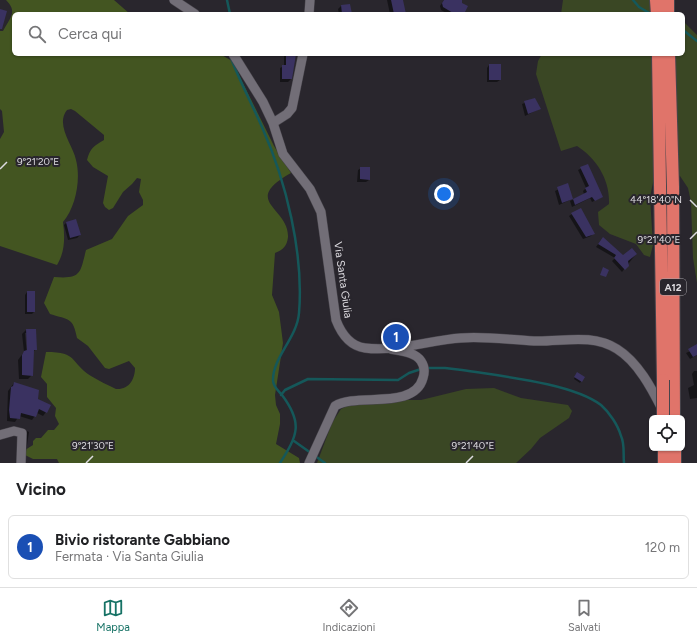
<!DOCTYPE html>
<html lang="it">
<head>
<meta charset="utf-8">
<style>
	body { margin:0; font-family:Figtree,sans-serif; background:#f6f6f6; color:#202124 }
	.controls { position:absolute; right:12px; bottom:12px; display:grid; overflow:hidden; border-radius:6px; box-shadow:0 1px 3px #0004 }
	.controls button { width:36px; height:36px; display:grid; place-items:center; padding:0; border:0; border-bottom:1px solid #e0e0e0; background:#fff; color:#202124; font:20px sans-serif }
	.you { position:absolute; left:444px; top:194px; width:14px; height:14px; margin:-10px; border:3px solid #fff; border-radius:50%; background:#1a73e8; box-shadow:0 0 0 6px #1a73e833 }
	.badge { display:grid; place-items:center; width:26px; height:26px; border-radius:50%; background:#167265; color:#fff; font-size:13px; font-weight:700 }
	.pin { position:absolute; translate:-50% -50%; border:2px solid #fff; box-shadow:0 1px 4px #0006 }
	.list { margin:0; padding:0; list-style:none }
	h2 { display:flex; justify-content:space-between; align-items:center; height:52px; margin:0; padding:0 16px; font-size:17px }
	h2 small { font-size:13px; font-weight:400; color:#757577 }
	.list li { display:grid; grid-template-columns:26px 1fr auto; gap:12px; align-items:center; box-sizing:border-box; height:64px; margin:0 8px 8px; padding:0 8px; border:1px solid #e0e0e0; border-radius:6px }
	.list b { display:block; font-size:15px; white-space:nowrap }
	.list p { margin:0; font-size:13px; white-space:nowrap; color:#757577 }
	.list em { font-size:13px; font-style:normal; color:#757577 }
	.icon { flex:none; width:22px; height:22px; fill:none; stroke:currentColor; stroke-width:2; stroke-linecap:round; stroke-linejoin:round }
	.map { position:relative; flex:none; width:697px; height:463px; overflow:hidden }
	.search { position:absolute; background:#fff; box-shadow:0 1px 3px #0004; left:12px; right:12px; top:12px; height:44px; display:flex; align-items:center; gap:10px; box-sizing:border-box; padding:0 14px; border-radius:6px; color:#757577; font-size:15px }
	.sheet { height:124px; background:#fff }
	nav { display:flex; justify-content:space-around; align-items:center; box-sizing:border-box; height:56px; border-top:1px solid #e0e0e0; background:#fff; font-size:11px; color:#757577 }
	nav a { display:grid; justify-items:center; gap:2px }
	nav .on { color:#167265 }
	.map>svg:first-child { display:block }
	.green { fill:#3a4724 }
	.forest { fill:#435521 }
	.shadow { fill:#0007; fill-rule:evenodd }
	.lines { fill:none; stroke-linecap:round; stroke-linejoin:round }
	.stream { stroke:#15585a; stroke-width:2.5 }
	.building { fill:#3a3261 }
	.minor-casing { stroke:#47444b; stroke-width:10 }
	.highway-casing { stroke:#47444b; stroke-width:14 }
	.minor { stroke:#726e77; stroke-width:9 }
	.highway { stroke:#e0746a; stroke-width:12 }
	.highway-bridge-casing { stroke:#47444b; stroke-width:14; stroke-linecap:butt }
	.highway-bridge { stroke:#e0746a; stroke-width:12 }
	.ticks { fill:none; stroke:#dddbe0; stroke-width:1.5 }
	.labels { text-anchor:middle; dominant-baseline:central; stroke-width:4; stroke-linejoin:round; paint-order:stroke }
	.shield { fill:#29262d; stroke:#a7a5aa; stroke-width:1 }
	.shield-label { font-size:10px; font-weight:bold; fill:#dddbe0 }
	.street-label { font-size:11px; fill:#dddbe0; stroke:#29262d }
	.ticks-label { font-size:10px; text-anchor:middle; fill:#dddbe0; stroke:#29262d; stroke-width:4; stroke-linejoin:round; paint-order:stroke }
</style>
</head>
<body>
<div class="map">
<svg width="697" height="463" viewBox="0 0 697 463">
	<rect width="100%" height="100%" fill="#29262d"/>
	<path class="green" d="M563 0H654L676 14H561Z
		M683 21 697 35V283L693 258 691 202 688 188 680 176 668 171 654 178 650 197 653 245 650 257 644 255 636 244 610 234 599 225 598 212 609 204C610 180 597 159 577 146L561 151 536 74 538 61 542 54H683Z
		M494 388 521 398 568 405 572 411 569 418 540 438 531 449 516 463H317L332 423 341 409 347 406 354 403 386 404 405 400H421L466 389Z"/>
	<path class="forest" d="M6 0H114L130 14H14V54H220L232 61 274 146 291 173C240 202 289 207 288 237 287 246 283 250 275 253L272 295 279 312 283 343 275 395 276 405 280 414V424L276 444 299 458 300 463H59L57 459H33L25 455V450L33 445V441L36 438H41L48 430H54L59 424 55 416 56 408 47 397V384L41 377 46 352C79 352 69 362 91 376 99 381 108 385 116 389 129 390 135 379 135 368L129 361 109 369 105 368 88 346 77 338C73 317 69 320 50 314L44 303 54 277C81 279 80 274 86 250L112 239 128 216 143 205V200L139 192 141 179 137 178 132 184 123 192 113 208 109 210 105 207 103 203 108 176 93 167 87 160C90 148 94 146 104 140V135L75 111 71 109 67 110C55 125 73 145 76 160 81 179 76 207 63 222 65 237 65 252 57 265L0 246V139L4 132 2 111 0 109V31H3C10 18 18 12 6 0Z"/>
	<path class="shadow" d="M387 0H402L405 14H390Z
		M444 0H461V3L467 7 462 14H448L441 10 440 6Z
		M349 5 351 14H339L338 9 341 6Z
		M284 54H295L291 79 288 82H280V68L284 66Z
		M489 65 500 80 497 82H487V68Z
		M535 99 539 109 525 116 522 104Z
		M588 165 602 197 592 202 590 198 572 207 570 201 584 194 583 191 586 188 578 170Z
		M361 168 369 180 366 182H357L358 170Z
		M567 185 572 199 559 205 555 191Z
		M572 214 593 233 591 236 583 239 569 216Z
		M66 223 80 235 77 238 68 240 64 225Z
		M601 240 623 257 636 254 622 272 612 261 615 258 596 247Z
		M27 292 34 312 32 314H25V295Z
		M26 330 36 349 33 352 32 375 28 379H19L18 360 24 352 22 334ZM25 333H27L29 355H27Z
		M697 348V355L690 359 686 353Z
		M694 371H697V398L690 399 688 388 694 385 692 374Z
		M576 374 584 377 580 383 574 379Z
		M14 383 37 400 46 412 43 416 37 413 32 420 19 416 15 422 7 421 8 391Z
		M27 431 29 432 26 452 22 456V437Z"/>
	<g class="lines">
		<path class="stream" d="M227 0 230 14
			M633 0 639 7 651 14
			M683 30 697 41
			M231 58C240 82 252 104 262 127 286 181 304 254 299 313 297 338 273 357 273 380 273 387 278 390 282 395 303 423 298 435 280 463
			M426 368H445L462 370C499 376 572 383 601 405 609 412 618 425 621 436 625 444 623 454 624 463
			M281 395 285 390 308 379 398 380 409 373 421 369
			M294 441 325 463"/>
	</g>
	<path class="building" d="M391 0H403L406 14H394Z
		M444 0H462V3L468 6 464 14 457 12 453 13 443 7 442 3Z
		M350 4 352 14H342L341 5Z
		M0 9 7 11 2 29H0Z
		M286 54H296L292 79H282V65H286Z
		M489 64H501V80H489Z
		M535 98 541 109 528 114 524 101Z
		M588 164 603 197 595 201 592 197 575 205 573 199 587 192 585 188 589 186 580 167Z
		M360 167H370V180L360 179Z
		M568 183 573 199 562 203 557 187Z
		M581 208 595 234 586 237 571 213Z
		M76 219 81 235 70 238 66 222Z
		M603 237 623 255 632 248 637 254 628 261 629 266 625 270 614 258 616 255 598 244Z
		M603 267 609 270 606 277 600 275Z
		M27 291H35V312H27Z
		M26 329H36L37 350H34L33 376 22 375V355L24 351 27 350Z
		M697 344V355L693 357 688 349Z
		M577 372 585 377 582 382 574 377Z
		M14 382 39 390 38 399 51 405 47 413 39 409 36 417 21 413 20 419 10 418 9 410 11 387 13 386Z"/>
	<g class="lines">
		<defs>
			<path id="minor" d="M174 0 195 14
				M309 14 310 0
				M233 54 263 102 273 123 283 154 310 189 321 212 336 320C341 333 350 346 365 348 395 352 431 340 461 338 485 336 510 340 534 341 562 342 591 333 617 349 638 362 652 389 662 409
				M273 123 287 114 292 108 303 54
				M0 435 14 431 22 433 21 463
				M309 463 335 406C356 392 414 411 423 378 425 372 425 367 421 361 415 352 400 351 391 349"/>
			<path id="highway" d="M656 0 657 14
				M668 0V14
				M658 54 663 380
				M669 54 673 187 674 418
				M664 448V463
				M675 448V463"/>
		</defs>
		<use href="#minor" class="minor-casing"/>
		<use href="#highway" class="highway-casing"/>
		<use href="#minor" class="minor"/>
		<use href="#highway" class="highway"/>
		<defs>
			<path id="highway-bridge" d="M663 380V418"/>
		</defs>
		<use href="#highway-bridge" class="highway-bridge-casing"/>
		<use href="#highway-bridge" class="highway-bridge"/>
	</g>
	<path class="ticks" d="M0 169 7 162M690 200 697 207M690 239 697 232M86 463 93 456M466 463 473 456"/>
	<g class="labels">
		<rect class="shield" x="660" y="279" width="26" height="16" rx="3"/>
		<g class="shield-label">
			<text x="673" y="287">A12</text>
		</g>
		<g class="street-label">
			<text transform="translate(343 280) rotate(82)">Via Santa Giulia</text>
		</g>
	</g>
	<g class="ticks-label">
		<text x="38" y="165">9°21'20"E</text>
		<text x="656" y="203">44°18'40"N</text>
		<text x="659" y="243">9°21'40"E</text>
		<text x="93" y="449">9°21'30"E</text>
		<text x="473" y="449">9°21'40"E</text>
	</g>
</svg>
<div class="controls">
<button><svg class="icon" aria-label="locate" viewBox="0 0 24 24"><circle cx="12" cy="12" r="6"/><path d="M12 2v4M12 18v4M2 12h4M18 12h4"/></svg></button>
</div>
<div class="you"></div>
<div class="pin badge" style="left:396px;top:337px;background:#1a4fb4">1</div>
<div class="search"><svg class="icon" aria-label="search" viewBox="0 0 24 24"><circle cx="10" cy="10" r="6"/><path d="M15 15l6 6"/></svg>Cerca qui</div>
</div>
<section class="sheet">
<h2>Vicino<small></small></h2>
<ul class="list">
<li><span class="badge" style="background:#1a4fb4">1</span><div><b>Bivio ristorante Gabbiano</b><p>Fermata · Via Santa Giulia</p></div><em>120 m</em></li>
</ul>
</section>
<nav>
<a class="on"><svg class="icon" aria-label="map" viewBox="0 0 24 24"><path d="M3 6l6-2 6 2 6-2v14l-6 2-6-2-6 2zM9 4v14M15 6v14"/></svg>Mappa</a>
<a><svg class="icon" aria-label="directions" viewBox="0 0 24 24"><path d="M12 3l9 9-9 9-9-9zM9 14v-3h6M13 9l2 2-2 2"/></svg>Indicazioni</a>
<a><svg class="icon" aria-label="saved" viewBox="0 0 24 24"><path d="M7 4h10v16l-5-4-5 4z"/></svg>Salvati</a>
</nav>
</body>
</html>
